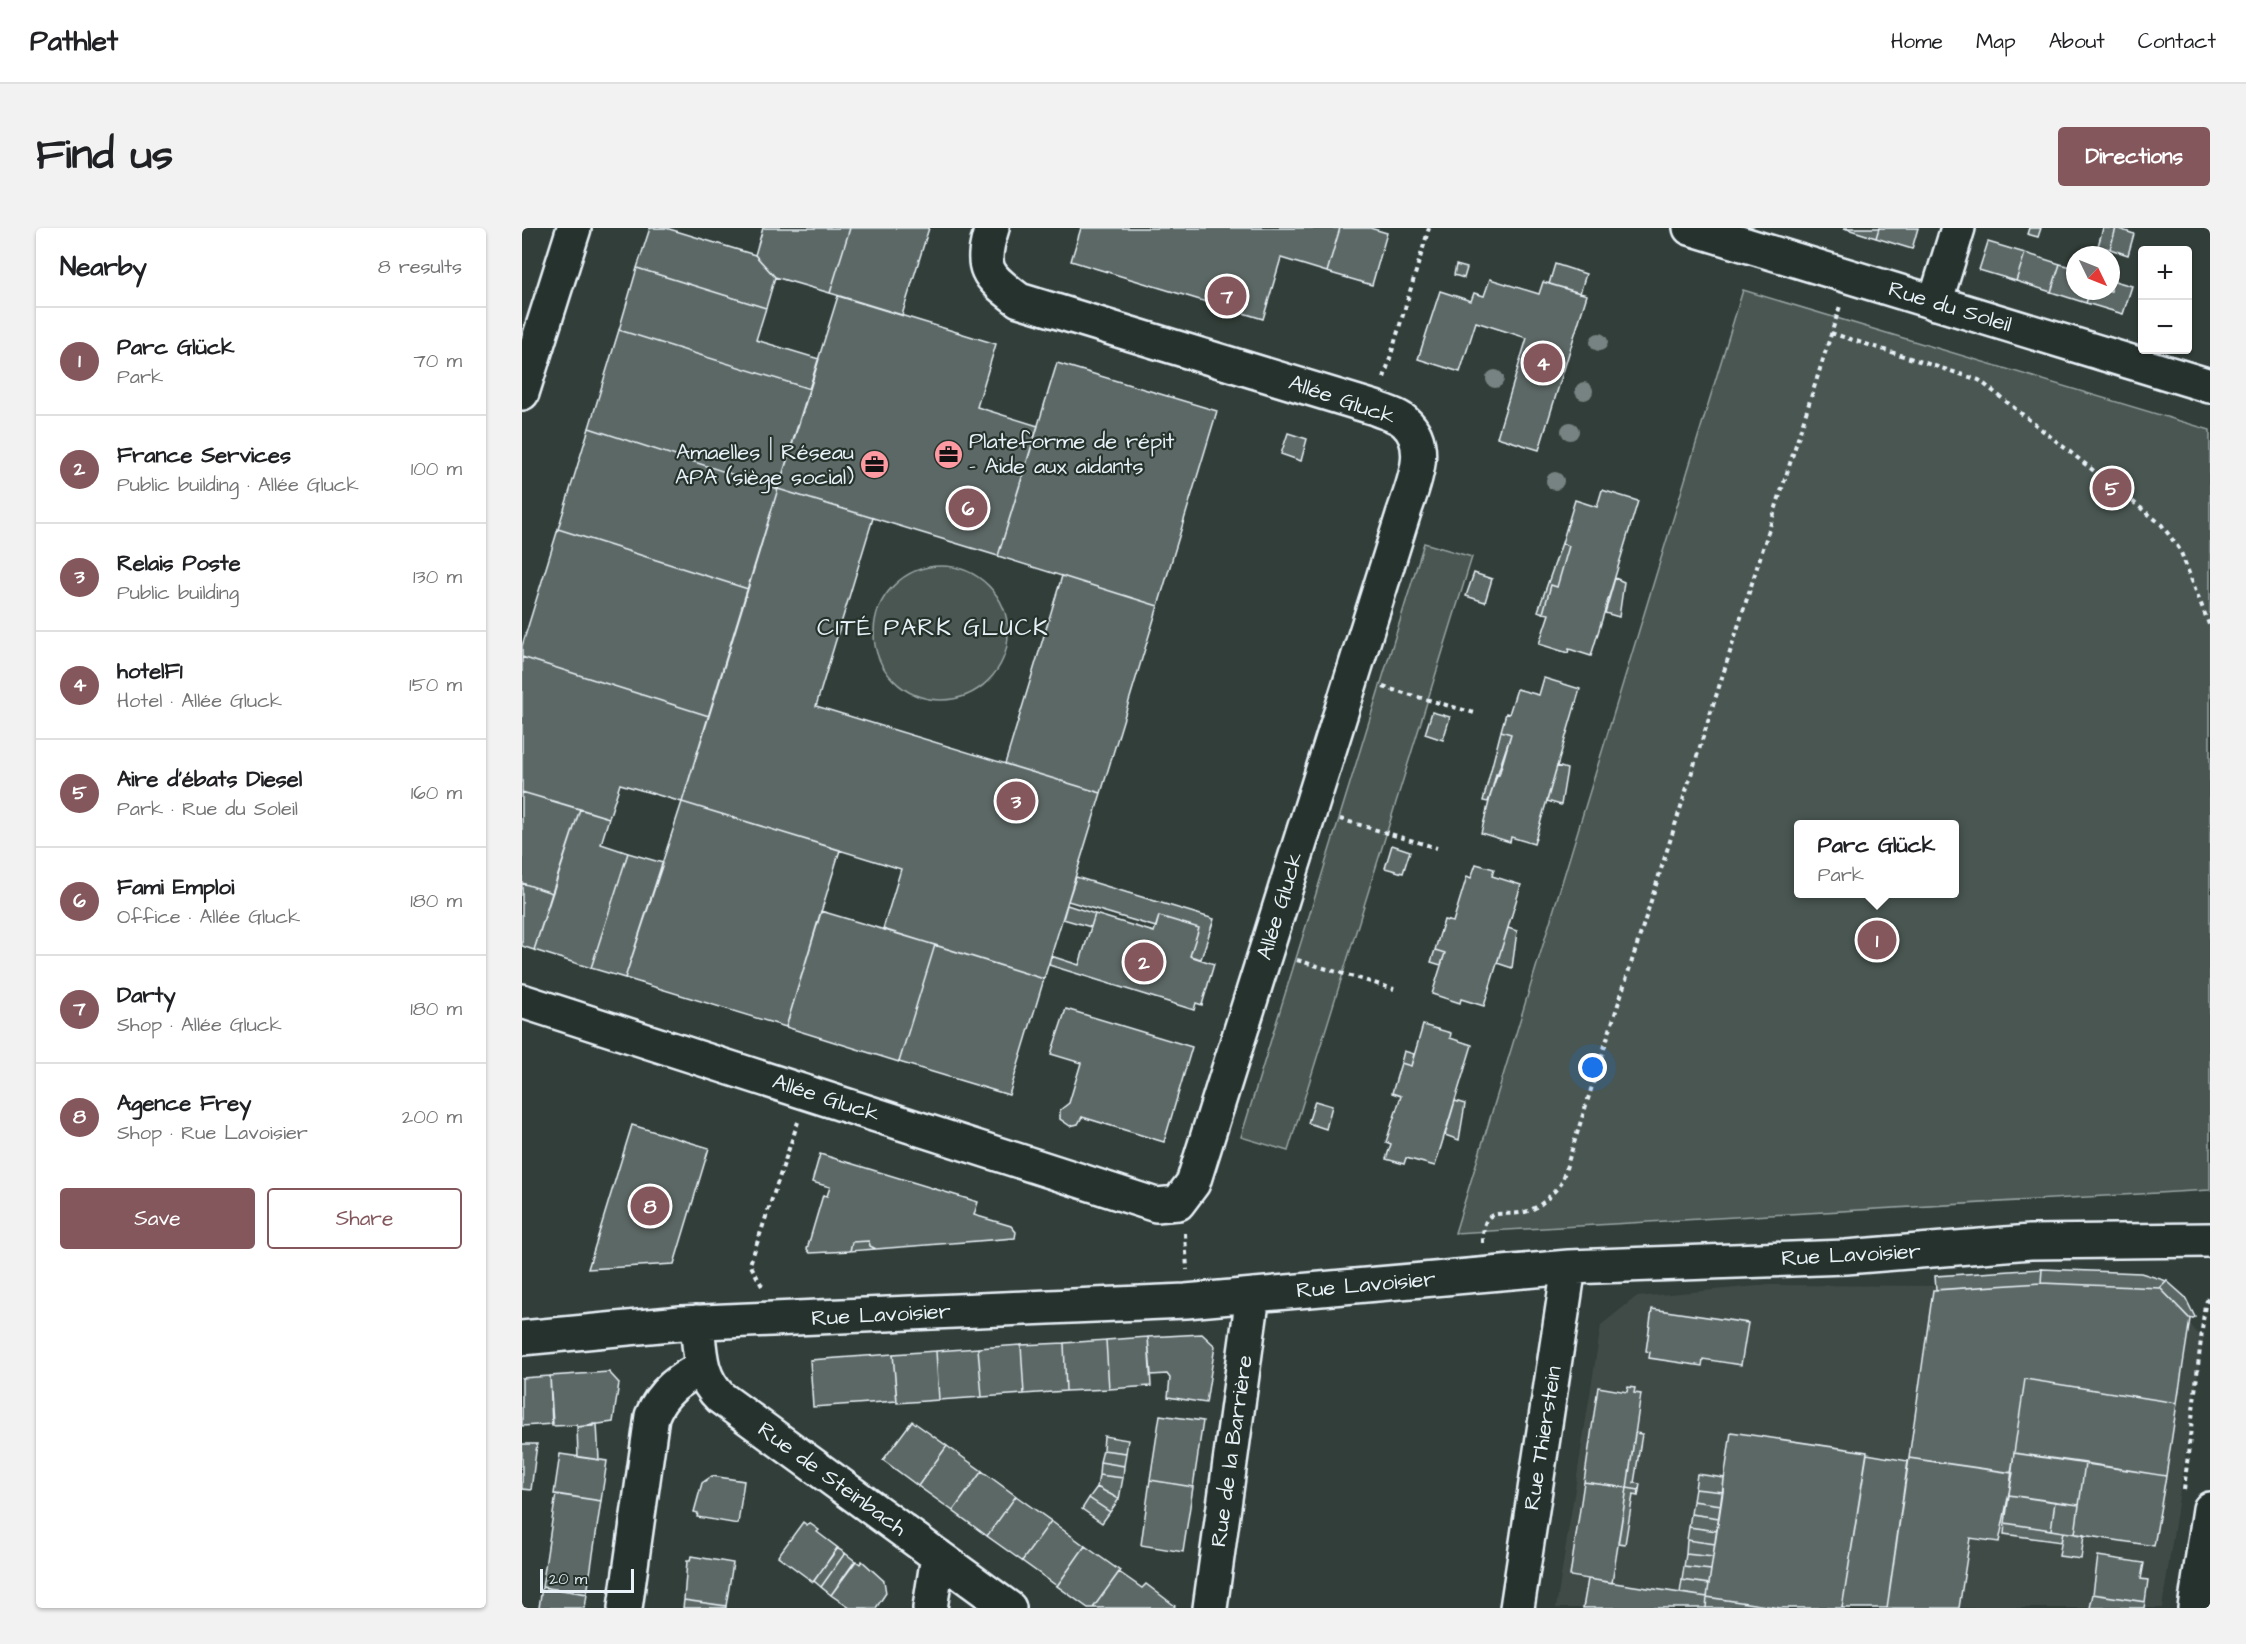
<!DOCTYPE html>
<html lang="en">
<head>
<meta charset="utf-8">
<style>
	body { margin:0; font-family:"Architects Daughter",sans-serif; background:#f2f2f2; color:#202124 }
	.controls { position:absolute; right:18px; top:18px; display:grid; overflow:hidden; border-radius:6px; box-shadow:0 2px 4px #0004 }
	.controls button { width:54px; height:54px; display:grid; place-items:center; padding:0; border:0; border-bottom:2px solid #e0e0e0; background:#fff; color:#202124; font:30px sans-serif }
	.compass { position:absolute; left:1544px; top:18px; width:54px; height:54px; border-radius:50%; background:#fff; box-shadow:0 2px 4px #0004; rotate:133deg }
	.scale { position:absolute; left:18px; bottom:15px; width:94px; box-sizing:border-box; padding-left:6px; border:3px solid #e8f1f8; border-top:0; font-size:16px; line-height:21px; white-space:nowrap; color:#e8f1f8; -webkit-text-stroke:4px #26332d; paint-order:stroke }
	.you { position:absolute; left:1071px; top:840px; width:21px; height:21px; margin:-15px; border:4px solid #fff; border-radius:50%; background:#1a73e8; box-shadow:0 0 0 9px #1a73e833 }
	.badge { display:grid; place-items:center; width:39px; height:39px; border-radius:50%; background:#84575d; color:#fff; font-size:20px; font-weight:700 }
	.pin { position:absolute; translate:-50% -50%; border:3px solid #fff; box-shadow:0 2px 6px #0006 }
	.popup { position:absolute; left:1272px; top:592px; width:165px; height:78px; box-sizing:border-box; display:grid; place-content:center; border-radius:6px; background:#fff; filter:drop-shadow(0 2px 4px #0005); font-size:20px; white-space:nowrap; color:#757577 }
	.popup b { font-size:22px; color:#202124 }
	.popup::after { content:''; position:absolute; left:50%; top:100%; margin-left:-12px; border:12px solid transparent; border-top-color:#fff }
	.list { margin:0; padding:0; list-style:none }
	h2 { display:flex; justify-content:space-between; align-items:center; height:78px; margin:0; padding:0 24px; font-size:26px }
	h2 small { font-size:20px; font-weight:400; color:#757577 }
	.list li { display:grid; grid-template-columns:39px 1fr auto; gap:18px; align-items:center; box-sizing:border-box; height:108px; padding:0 24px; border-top:2px solid #e0e0e0 }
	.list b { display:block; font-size:22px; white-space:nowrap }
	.list p { margin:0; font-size:20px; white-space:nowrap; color:#757577 }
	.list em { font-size:20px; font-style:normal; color:#757577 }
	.actions { display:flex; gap:12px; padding:18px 24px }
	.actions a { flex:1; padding:14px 0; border:2px solid #84575d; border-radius:6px; text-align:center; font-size:21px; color:#84575d }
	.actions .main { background:#84575d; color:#fff }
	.map { position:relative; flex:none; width:1688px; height:1380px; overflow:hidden; border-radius:6px }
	header { display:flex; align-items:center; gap:36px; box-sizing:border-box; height:84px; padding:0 30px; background:#fff; border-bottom:2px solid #e0e0e0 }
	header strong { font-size:28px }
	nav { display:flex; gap:33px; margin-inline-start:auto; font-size:21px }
	.intro { display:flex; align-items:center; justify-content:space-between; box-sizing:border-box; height:144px; padding:0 36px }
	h1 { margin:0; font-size:42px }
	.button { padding:15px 27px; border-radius:6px; background:#84575d; color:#fff; font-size:21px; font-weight:700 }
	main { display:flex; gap:36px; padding:0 36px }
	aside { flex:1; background:#fff; border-radius:6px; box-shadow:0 2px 4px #0004 }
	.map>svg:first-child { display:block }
	.built { fill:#3f4b46 }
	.green { fill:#495651; stroke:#98a4a4; stroke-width:1.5; fill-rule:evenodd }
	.building { fill:#5c6865; stroke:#e8f1f8; stroke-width:1.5 }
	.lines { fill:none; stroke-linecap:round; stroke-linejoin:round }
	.minor-casing { stroke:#e8f1f8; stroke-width:38 }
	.major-casing { stroke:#e8f1f8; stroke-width:38 }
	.path { stroke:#e8f1f8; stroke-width:4; stroke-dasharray:4.5 4.5; stroke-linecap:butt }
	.minor { stroke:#26332d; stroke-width:33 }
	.major { stroke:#26332d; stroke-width:33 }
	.tree { fill:#778382 }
	.labels { text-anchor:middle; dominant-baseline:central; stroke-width:4.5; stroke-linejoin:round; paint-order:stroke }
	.street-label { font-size:22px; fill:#e8f1f8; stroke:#26332d }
	.poi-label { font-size:22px; fill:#e8f1f8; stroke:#26332d; text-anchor:start }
	.neighbourhood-label { font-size:24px; letter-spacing:1.5px; fill:#e8f1f8; stroke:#26332d }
</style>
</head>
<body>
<header>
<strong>Pathlet</strong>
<nav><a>Home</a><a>Map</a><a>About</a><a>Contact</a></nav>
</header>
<div class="intro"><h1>Find us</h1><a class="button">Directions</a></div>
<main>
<aside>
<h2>Nearby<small>8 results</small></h2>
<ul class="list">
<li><span class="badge">1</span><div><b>Parc Glück</b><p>Park</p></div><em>70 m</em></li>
<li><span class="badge">2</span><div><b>France Services</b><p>Public building · Allée Gluck</p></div><em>100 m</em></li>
<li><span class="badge">3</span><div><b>Relais Poste</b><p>Public building</p></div><em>130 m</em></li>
<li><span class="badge">4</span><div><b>hotelF1</b><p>Hotel · Allée Gluck</p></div><em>150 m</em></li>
<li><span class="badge">5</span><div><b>Aire d'ébats Diesel</b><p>Park · Rue du Soleil</p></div><em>160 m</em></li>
<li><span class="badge">6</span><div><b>Fami Emploi</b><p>Office · Allée Gluck</p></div><em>180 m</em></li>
<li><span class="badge">7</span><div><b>Darty</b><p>Shop · Allée Gluck</p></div><em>180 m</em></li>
<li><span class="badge">8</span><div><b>Agence Frey</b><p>Shop · Rue Lavoisier</p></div><em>200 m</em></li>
</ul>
<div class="actions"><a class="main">Save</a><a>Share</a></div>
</aside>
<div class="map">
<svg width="1688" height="1380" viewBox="0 0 1688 1380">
	<rect width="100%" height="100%" fill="#323e39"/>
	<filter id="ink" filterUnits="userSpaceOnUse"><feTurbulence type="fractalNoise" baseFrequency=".0167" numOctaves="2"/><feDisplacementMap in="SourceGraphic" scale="12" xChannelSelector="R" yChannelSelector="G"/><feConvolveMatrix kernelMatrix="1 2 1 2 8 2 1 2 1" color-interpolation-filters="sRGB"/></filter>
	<g filter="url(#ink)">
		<path class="built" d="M1247 1057 1640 1059 1681 1113 1640 1380H1034L1079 1097 1114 1069Z"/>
		<path class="green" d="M1221 62 1688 202V962L933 1005ZM1277 596H1433V666H1277Z
			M902 315 950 329 766 923 719 909Z
			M352 405a67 67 0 1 1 134 0a67 67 0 1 1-134 0Z"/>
		<path class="building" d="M128 0H144L233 27 253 49 244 80 115 40Z
			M241 0H328L308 65 253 49 233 27Z
			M328 0H407L380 87 308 65Z
			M559 0H818L805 44 759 30 741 91 549 33Z
			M818 0H848L865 5 850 57 805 44Z
			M1322 0H1357L1354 10Z
			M1357 0H1396L1390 21 1354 10Z
			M1507 0H1519L1516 9 1505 6Z
			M1581 0H1594L1588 21 1576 18Z
			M1594 0 1612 6 1606 27 1588 21Z
			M1466 14 1503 25 1494 53 1457 42Z
			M1503 25 1538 36 1529 64 1494 53Z
			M1033 36 1064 46 1058 65 1027 56Z
			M1538 36 1553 40V63H1568L1564 75 1529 64Z
			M934 37 945 40 942 50 932 47Z
			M115 40 244 80 234 112 297 131 288 161 97 102Z
			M968 51 1017 66 1021 54 1065 67 1017 222 975 209 1005 110 954 94 938 144 896 131 918 63 949 73 952 65 962 68Z
			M1589 52 1610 58 1601 86 1564 75 1568 63H1589Z
			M316 68 474 116 455 179 516 198 476 328 256 261Z
			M97 102 288 161 256 261 67 200Z
			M535 135 695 183 636 378 476 328Z
			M67 200 256 261 226 361 36 301Z
			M766 205 785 211 779 233 759 226Z
			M256 261 351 290 294 478 579 565 522 751 361 701 379 641 160 574Z
			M1080 262 1116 273 1069 428 1047 421 1046 425 1017 416 1027 386 1021 385 1029 357 1035 359 1047 318 1040 315 1053 272 1075 279Z
			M36 301 226 361 187 488 0 429V418Z
			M1040 315 1047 318 1035 359 1029 357 1021 385 1016 383Z
			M952 345 970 351 963 374 944 368Z
			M540 348 636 378 579 565 483 536Z
			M1093 350 1102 354 1097 389 1083 385Z
			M0 429 187 488 160 574 98 556 87 590 0 564Z
			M1022 450 1058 461 1012 616 989 609 988 614 959 605 974 546 977 547 989 506 979 503 984 485 987 486 995 461 1017 467Z
			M910 484 928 489 921 512 903 506Z
			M979 503 989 506 966 574 961 573Z
			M1035 538 1045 541 1039 577 1025 573Z
			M0 564 58 581 30 665 0 655Z
			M160 574 318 622 264 799 103 750Z
			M58 581 87 590 79 616 106 625 69 740 12 722Z
			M870 617 888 623 881 645 863 640Z
			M106 625 141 635 103 750 69 740Z
			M954 636 972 641 970 648 999 657 962 778 939 771 938 775 910 766 923 725 913 722 922 692 931 694 945 648 949 650Z
			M554 649 692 691 679 731 668 728 677 700 637 688 634 699 546 673Z
			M0 655 30 665 12 722 0 718Z
			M545 677 573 686 569 699 541 691Z
			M299 683 413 717 377 834 264 799Z
			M573 686 632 704 637 688 677 700 668 728 692 736 680 777 674 775 672 782 527 737 529 728 557 737Z
			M986 700 995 703 990 740 975 735Z
			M413 717 522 751 487 867 377 834Z
			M913 722 923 725 919 737 909 734Z
			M544 781 670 819 642 914 560 889 556 896 548 898 538 891V882L547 875 559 835 529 826Z
			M901 797 929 805 928 810 950 817 913 938 884 930 882 936 864 931 869 916 864 914 879 868 870 865 879 835 889 838Z
			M882 823 892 826 889 838 879 835Z
			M793 873 810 878 804 901 786 895Z
			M933 873 943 876 937 912 923 907Z
			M110 897 187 920 152 1036 66 1041Z
			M298 926 456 974 452 987 489 998 494 1004 493 1010 354 1021 348 1018 347 1013 330 1014 328 1023 288 1025 285 1021 301 967 305 968 308 959 290 954Z
			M347 1013 348 1018 354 1021 328 1023 330 1014Z
			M1520 1041 1519 1055 1414 1062 1413 1048Z
			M1520 1041 1619 1045 1645 1053 1638 1060 1519 1055Z
			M1645 1053 1663 1069 1673 1089 1668 1091 1638 1060Z
			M1519 1055 1638 1060 1668 1091 1655 1175 1503 1151 1489 1245 1387 1230 1411 1062Z
			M1130 1081 1226 1095 1219 1137 1181 1131 1180 1138 1127 1130 1128 1124 1124 1123Z
			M680 1106 693 1118 684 1175 646 1169 648 1150 645 1146 629 1147 626 1109Z
			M626 1109 629 1158 587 1161 584 1112Z
			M584 1112 587 1161 544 1163 542 1115Z
			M542 1115 544 1163 502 1166 499 1117Z
			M499 1117 502 1166 460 1169 456 1120Z
			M456 1120 460 1169 417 1172 414 1123Z
			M414 1123 417 1172 375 1175 371 1126Z
			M371 1126 375 1173 291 1179 288 1132Z
			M87 1144 97 1155 91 1194 55 1199V1197L30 1198 28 1148Z
			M28 1148 31 1196 0 1198V1150Z
			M1503 1151 1655 1175 1644 1248 1492 1225Z
			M1076 1159 1105 1164 1106 1159 1113 1160 1112 1165 1119 1166 1105 1260 1062 1254Z
			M638 1187 681 1193 671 1259 628 1252Z
			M390 1193 425 1218 396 1258 361 1232Z
			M71 1196H75L77 1232 56 1229 55 1199 71 1198Z
			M1209 1204 1345 1224 1320 1380H1258L1185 1369Z
			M1113 1205 1120 1206 1112 1255 1118 1256 1117 1262 1105 1260Z
			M582 1208 606 1212 604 1225 581 1222Z
			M0 1216H15L9 1262 0 1261Z
			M425 1218 460 1243 431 1283 396 1258Z
			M581 1222 604 1225 602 1238 578 1234Z
			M1492 1225 1563 1235 1557 1277 1487 1267Z
			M38 1226 85 1233 79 1273 32 1266Z
			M1345 1226 1386 1233 1365 1380H1320Z
			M1387 1230 1491 1245 1477 1314 1448 1310 1437 1380H1365Z
			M578 1234 602 1238 601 1250 577 1247Z
			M1563 1235 1644 1248 1632 1318 1553 1306Z
			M460 1243 494 1268 465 1308 431 1283Z
			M1175 1246 1202 1250 1201 1264 1173 1261Z
			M577 1247 601 1250 597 1271 575 1259Z
			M190 1248 222 1253 216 1296 175 1289 176 1285 172 1284 180 1255Z
			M628 1252 671 1259 661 1324 619 1317Z
			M1062 1254 1105 1260 1090 1355 1048 1348Z
			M575 1259 597 1271 588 1284 567 1270Z
			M1105 1260 1117 1262 1116 1268 1111 1267 1103 1316 1096 1315Z
			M1173 1261 1201 1264 1199 1277 1171 1273Z
			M34 1266 79 1273 65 1366 20 1359Z
			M1487 1267 1533 1274 1529 1302 1483 1295Z
			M494 1268 529 1293 500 1333 465 1308Z
			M567 1270 588 1284 580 1295 560 1281Z
			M1171 1273 1199 1277 1197 1290 1169 1286Z
			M1533 1274 1557 1277 1553 1306 1529 1302Z
			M1169 1286 1197 1290 1195 1303 1167 1299Z
			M529 1293 563 1318 535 1358 500 1333Z
			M281 1294 285 1297 287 1295 297 1302 295 1304 316 1320 291 1354 256 1328Z
			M1483 1295 1541 1304 1539 1314 1482 1306Z
			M1167 1299 1195 1303 1193 1316 1165 1312Z
			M1541 1304 1562 1307 1559 1331 1537 1328Z
			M1165 1312 1193 1316 1191 1329 1164 1326Z
			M563 1318 598 1343 571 1380H566L535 1358Z
			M315 1320 323 1325 299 1359 292 1353Z
			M323 1325 333 1333 309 1367 299 1359Z
			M1164 1326 1191 1329 1189 1342 1162 1339Z
			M169 1328 211 1335 204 1378 162 1372 165 1333H168Z
			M1576 1328 1622 1335 1619 1351 1626 1352 1623 1374 1571 1366Z
			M334 1333 338 1336 340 1333 362 1353 364 1365 354 1380H328L309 1367Z
			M1162 1339 1189 1342 1187 1356 1160 1352Z
			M597 1344 620 1360 624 1356 653 1378 651 1380H571Z
			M1066 1351 1185 1369 1184 1380H1061Z
			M1160 1352 1187 1356 1185 1369 1158 1365Z
			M20 1359 65 1366 63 1380H17Z
			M1571 1366 1623 1374 1622 1380H1568Z
			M1185 1369 1258 1380H1184Z
			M162 1372 204 1378V1380H161Z"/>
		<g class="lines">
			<defs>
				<path id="minor" d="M1168 0 1688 158
					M1413 75 1436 0
					M0 165 52 0
					M0 773 634 977 656 975 671 955 881 287C890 259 910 218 883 194 876 187 861 184 853 180L497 72C464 47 457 41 470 0
					M175 1094C178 1124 177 1149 199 1170L487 1380
					M0 1110 159 1095 664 1073 1047 1039 1324 1029 1508 1014 1688 1012
					M103 1380 130 1188C140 1163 158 1152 180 1139
					M408 1380 416 1328
					M688 1380 731 1067
					M995 1380 1047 1039"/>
				<path id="major" d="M1673 1380 1688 1281"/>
			</defs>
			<use href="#minor" class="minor-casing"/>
			<use href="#major" class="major-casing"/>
			<path class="path" d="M1309 105 1457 152 1639 296 1658 322 1688 399
				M862 150 907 0
				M861 459 956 486
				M818 591 915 620
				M775 732 872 761
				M663 1005 665 1042
				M961 1015C960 972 980 992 1006 983 1020 978 1029 967 1039 956L1318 78
				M240 1058 228 1036 276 894
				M1662 1262 1683 1076 1688 1068"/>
			<use href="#minor" class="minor"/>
			<use href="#major" class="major"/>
		</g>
		<g class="tree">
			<circle cx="1077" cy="114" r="9"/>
			<circle cx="973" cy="151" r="9"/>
			<circle cx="1062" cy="163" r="9"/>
			<circle cx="1048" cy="203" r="9"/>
			<circle cx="1033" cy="253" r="9"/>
		</g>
	</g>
	<defs>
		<symbol id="office-disc" viewBox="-11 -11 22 22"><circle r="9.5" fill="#ff9aa2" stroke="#26332d"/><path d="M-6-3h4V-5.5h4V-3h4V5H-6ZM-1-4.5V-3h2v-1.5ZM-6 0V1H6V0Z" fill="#111"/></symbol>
	</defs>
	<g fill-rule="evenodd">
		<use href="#office-disc" x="410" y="210" width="33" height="33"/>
		<use href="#office-disc" x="336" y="220" width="33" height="33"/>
	</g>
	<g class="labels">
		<g class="street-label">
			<text transform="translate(1428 79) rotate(17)">Rue du Soleil</text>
			<text transform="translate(820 172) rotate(19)">Allée Gluck</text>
			<text transform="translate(758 678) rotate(-73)">Allée Gluck</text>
			<text transform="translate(304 870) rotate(18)">Allée Gluck</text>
			<text transform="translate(1329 1027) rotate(-3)">Rue Lavoisier</text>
			<text transform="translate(844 1057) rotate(-5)">Rue Lavoisier</text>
			<text transform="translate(359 1087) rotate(-3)">Rue Lavoisier</text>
			<text transform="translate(1021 1210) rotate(-81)">Rue Thierstein</text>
			<text transform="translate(710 1223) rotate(-82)">Rue de la Barrière</text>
			<text transform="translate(310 1251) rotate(36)">Rue de Steinbach</text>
		</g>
		<g class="poi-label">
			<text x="447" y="213">Plateforme de répit<tspan x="447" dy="25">- Aide aux aidants</tspan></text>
			<text x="332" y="224" text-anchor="end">Amaelles | Réseau<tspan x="332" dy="25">APA (siège social)</tspan></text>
		</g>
		<g class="neighbourhood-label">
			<text x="411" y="400">CITÉ PARK GLUCK</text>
		</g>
	</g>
</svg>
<div class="controls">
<button>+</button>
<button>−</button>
</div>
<svg class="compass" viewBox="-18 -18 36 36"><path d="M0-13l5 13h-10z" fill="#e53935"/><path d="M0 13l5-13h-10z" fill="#757577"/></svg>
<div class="scale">20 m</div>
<div class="you"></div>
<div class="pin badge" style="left:1355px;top:712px">1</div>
<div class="popup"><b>Parc Glück</b>Park</div>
<div class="pin badge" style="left:622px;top:734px">2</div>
<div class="pin badge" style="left:494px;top:573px">3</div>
<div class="pin badge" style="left:1021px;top:135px">4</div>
<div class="pin badge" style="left:1590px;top:260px">5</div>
<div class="pin badge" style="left:446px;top:280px">6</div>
<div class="pin badge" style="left:705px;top:68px">7</div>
<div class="pin badge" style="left:128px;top:978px">8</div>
</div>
</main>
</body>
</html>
